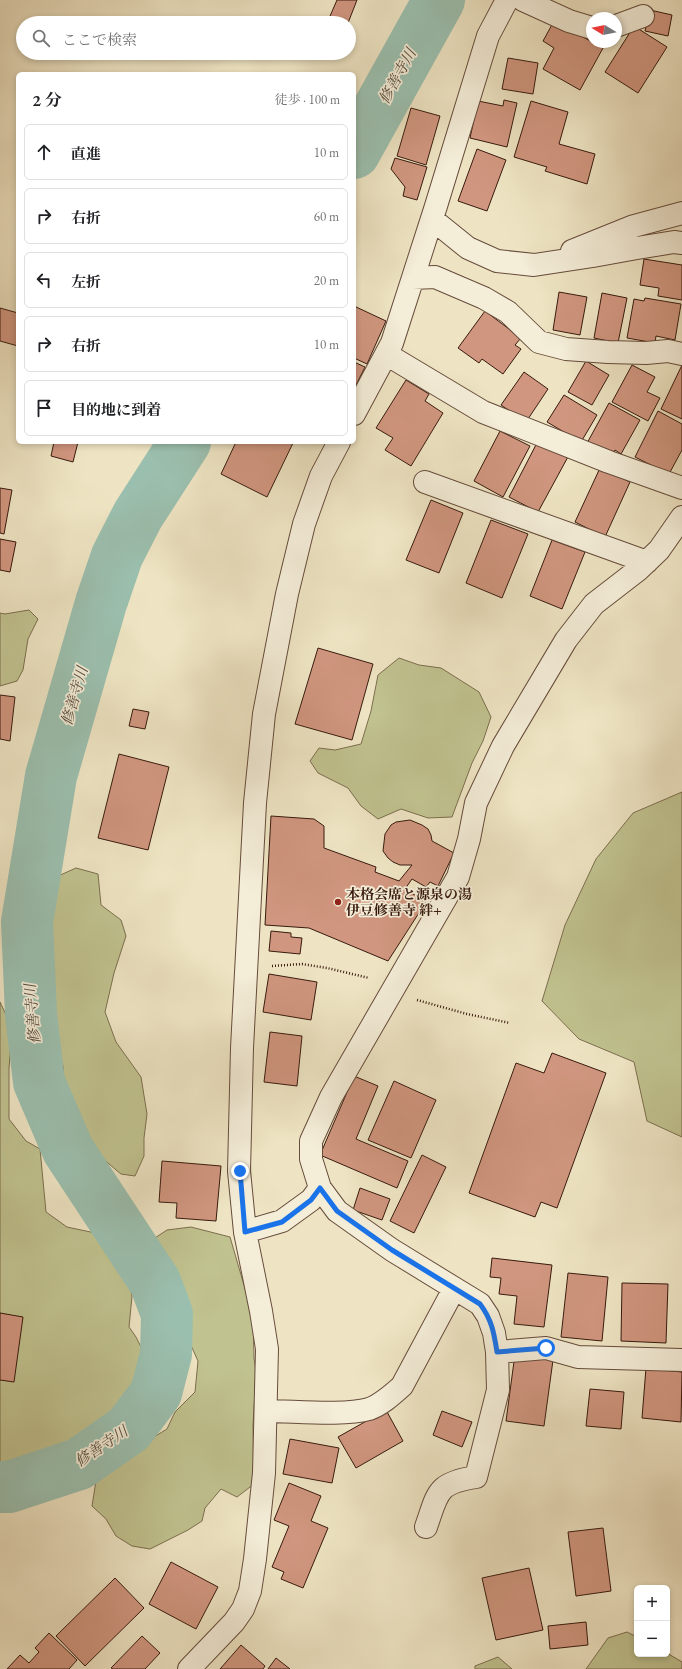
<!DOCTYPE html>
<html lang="ja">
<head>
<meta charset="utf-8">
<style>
	body { margin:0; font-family:"EB Garamond","Noto Serif JP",serif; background:#f2f2f2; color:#202124 }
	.controls { position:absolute; right:12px; bottom:12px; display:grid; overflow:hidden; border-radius:6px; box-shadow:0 2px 6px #0003 }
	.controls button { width:36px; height:36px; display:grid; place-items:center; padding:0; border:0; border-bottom:1px solid #e0e0e0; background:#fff; color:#202124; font:20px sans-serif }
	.compass { position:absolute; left:586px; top:12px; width:36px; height:36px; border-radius:50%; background:#fff; box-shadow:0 2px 6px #0003; rotate:280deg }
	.stop { position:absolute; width:12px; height:12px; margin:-9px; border:3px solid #1a73e8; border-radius:50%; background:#fff }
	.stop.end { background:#1a73e8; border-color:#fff; box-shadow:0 1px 4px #0008 }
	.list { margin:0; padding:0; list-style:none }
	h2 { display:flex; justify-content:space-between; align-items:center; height:52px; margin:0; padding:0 16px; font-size:17px }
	h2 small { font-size:13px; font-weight:400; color:#757577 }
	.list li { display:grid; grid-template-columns:26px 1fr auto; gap:12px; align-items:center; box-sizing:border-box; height:56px; margin:0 8px 8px; padding:0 8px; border:1px solid #e0e0e0; border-radius:6px }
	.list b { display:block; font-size:15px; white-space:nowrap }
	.list em { font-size:13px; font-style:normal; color:#757577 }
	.icon { flex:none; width:22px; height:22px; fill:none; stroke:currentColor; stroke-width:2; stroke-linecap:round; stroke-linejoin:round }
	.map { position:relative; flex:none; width:682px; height:1669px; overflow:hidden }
	.search { position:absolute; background:#fff; box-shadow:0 2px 6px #0003; left:16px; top:16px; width:340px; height:44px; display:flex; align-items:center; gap:10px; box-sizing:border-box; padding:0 14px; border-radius:22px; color:#757577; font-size:15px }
	.panel { position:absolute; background:#fff; box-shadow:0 2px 6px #0003; left:16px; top:72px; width:340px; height:372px; border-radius:6px }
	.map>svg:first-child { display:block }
	.green { fill:#c0c28f; stroke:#7c6e4e }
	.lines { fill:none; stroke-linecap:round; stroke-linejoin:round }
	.river { stroke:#9bbfae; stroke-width:52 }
	.building { fill:#d0967f; stroke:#381a0e }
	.minor-casing { stroke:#664c3b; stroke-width:24 }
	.path { stroke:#381a0e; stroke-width:2.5; stroke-dasharray:1 2; stroke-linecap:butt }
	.minor { stroke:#f4edd8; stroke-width:22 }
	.route { stroke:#1a73e8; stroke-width:5 }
	.poi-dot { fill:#8f2418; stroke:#f4edd8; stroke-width:1.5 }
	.labels { text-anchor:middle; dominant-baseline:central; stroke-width:3.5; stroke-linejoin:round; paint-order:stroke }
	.poi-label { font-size:14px; font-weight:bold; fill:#381a0e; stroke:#f4edd8; text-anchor:start }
	.water-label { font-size:15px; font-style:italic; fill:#564c3e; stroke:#f4edd8 }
</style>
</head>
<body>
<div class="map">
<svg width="682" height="1669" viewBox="0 0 682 1669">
	<rect width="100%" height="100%" fill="#eee4c3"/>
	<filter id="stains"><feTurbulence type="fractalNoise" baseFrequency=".005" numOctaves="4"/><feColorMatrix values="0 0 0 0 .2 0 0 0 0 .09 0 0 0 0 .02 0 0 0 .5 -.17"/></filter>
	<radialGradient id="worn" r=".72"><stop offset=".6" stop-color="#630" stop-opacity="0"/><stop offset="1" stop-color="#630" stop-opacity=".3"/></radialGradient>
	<path class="green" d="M29 610 38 619 28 639 23 670 17 681 0 686V613L5 614Z
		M399 658 419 665 441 668 479 692 491 717 483 741 472 763 452 817 428 818 401 809 378 819 361 806 348 788 318 773 310 761 319 748 335 750 361 744 371 711 378 675Z
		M682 792V1137L647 1121 634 1062 579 1039 542 1001 565 925 596 859 633 813Z
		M76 868 98 874 101 905 121 920 126 936 114 973 105 1012 116 1042 141 1077 147 1114 144 1138V1156L135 1176 121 1174 96 1153 83 1123 65 1101 63 1066 54 1037 48 1008 47 958 53 946 45 923 56 877Z
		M0 1002 7 1017 11 1040 9 1069V1119L26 1141 40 1149 46 1212 67 1227 100 1234 113 1244 126 1262 132 1296 129 1327 136 1337 146 1357 125 1405 113 1421 50 1460 27 1462 0 1467Z
		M191 1227 230 1237 253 1316 254 1358 256 1371 253 1426 254 1484 237 1497 221 1489 205 1508 202 1521 188 1530 150 1549 132 1546 116 1536 106 1519 92 1506 96 1481 129 1445 149 1440 167 1429 175 1412 195 1392 198 1361 184 1330 178 1284 163 1263 155 1238 167 1230Z
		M627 1632 637 1637V1654H667V1653L682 1662V1669H586L608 1638Z
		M498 1657 512 1669H475V1666Z"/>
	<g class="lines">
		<path class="river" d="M354 153 439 0
			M0 1487H9L79 1464 129 1429 156 1393 166 1354 167 1314 155 1282 68 1150 39 1082 31 1014 27 922 51 776 101 603 117 556 138 515 185 442"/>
	</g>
	<path class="building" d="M337 0H357L348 23H327Z
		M650 10 672 15 668 36 645 31Z
		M554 21 603 48 580 90 543 69 554 48 543 41Z
		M634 26 667 47 638 93 605 72Z
		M508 58 538 63 533 94 502 89Z
		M504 100 517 103 507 147 470 138 478 101 503 106Z
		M531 101 568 112 559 144 595 154 587 184 545 171 547 167 514 157Z
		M411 108 440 116 426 165 397 156Z
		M477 149 506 160 487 211 458 201Z
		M395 158 427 167 417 200 403 196 405 187 391 169Z
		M644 259 682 265V300L658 296 659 288 640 285Z
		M559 292 587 297 580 335 553 330Z
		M602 293 627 298 618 343 594 338Z
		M645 298 681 304 675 340 656 336 655 343 627 338 634 299 644 301Z
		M354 306 386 321 367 364 354 358Z
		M0 308 18 313V346L0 341Z
		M485 311 521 338 515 345 521 349 503 374 482 359 479 363 458 348Z
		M586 361 609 375 592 405 568 392Z
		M354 362 365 367 354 389Z
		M632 365 655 377 647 392 660 398 648 421 612 402Z
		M682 365V419L661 409Z
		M524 372 548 389 526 422 501 405Z
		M406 380 429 394 425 401 443 413 411 466 385 450 393 438 376 428Z
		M564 395 597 415 581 442 547 422Z
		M609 403 640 420 621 454 615 450 611 458 586 445Z
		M658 411 682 424V450L669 474 635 457Z
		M500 431 530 446 503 497 474 481Z
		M539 439 569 455 538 512 509 497Z
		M54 442H78L73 462 51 456Z
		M236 442 293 443 267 497 221 474Z
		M600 468 630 482 605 537 575 522Z
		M0 488 12 490 4 534 0 533Z
		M431 500 463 513 439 573 406 560Z
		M491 520 528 534 502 598 466 583Z
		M0 539 16 542 10 572 0 570Z
		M552 540 585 552 562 609 530 596Z
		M318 648 373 664 352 740 295 724Z
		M0 695 15 697 10 741 0 739Z
		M133 709 149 712 145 729 129 726Z
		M119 754 169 767 148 850 98 838Z
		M271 816 314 819 324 826V848L376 867 375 872 399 881 412 865H400L393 862 388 858 383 851 385 834 391 825 396 822 410 820 422 825 428 829 431 835 432 841 454 853 438 886 430 882 426 887 412 879 405 889 426 902 388 961 309 928 265 925Z
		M271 931 291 933V937L302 938 300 954 269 951Z
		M269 974 317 982 311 1020 263 1012Z
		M270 1032 302 1036 297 1086 264 1082Z
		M552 1053 606 1073 557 1208 541 1202 535 1217 469 1193 516 1063 544 1073Z
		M354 1076 378 1086 356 1139 408 1161 397 1188 320 1155Z
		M394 1081 436 1100 411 1158 368 1140Z
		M422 1155 446 1167 414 1233 390 1221Z
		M162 1161 221 1166 216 1221 176 1218 177 1203 159 1202Z
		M360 1188 390 1199 382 1220 353 1210Z
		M492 1258 552 1265 544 1327 514 1324 517 1296 499 1294 501 1278 490 1277Z
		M568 1273 608 1277 602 1341 561 1337Z
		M622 1283 668 1284 666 1343 621 1341Z
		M0 1313 23 1317 14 1382 0 1380Z
		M515 1354 553 1360 544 1426 506 1421Z
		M646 1368 682 1372 681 1422 642 1418Z
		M590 1389 624 1392 621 1429 586 1426Z
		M386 1410 403 1441 356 1468 338 1437Z
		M442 1411 472 1422 462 1447 433 1435Z
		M290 1439 339 1448 332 1483 283 1474Z
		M289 1483 321 1496 311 1521 328 1528 303 1588 281 1579 284 1572 272 1567 289 1526 274 1520Z
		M603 1528 611 1591 576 1596 568 1532Z
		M171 1562 218 1587 196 1629 149 1604Z
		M529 1568 543 1630 496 1640 482 1578Z
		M115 1578 144 1608 85 1666 56 1636Z
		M586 1622 588 1645 550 1649 548 1626Z
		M49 1633 77 1660 69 1669H7L20 1655 29 1663 39 1652 35 1648Z
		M142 1636 160 1653 145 1669H113L111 1668Z
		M241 1645 265 1666 263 1669H220Z
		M276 1658 290 1669H268Z"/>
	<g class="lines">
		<defs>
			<path id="minor" d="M523 0 569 21 592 28
				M616 26 643 16
				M432 219 468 248 497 261 534 265 593 256 637 248 674 242 682 243
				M572 251 634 226 682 213
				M413 278 435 277 484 298 508 312 539 342 566 349 608 352 646 353 668 351 682 354
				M386 354 483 412 609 462 682 488
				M354 414 392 343 436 206 488 36 507 0
				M425 482 647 562
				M245 1232 282 1221 311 1200 320 1188
				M497 1352 546 1348 578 1357 682 1360
				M266 1411C294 1411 344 1416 369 1409 381 1405 392 1395 402 1386L454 1289
				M426 1527C438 1493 436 1483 476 1477L498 1390 497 1352 494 1333 488 1316 480 1304 392 1250 337 1211 320 1188 311 1159V1141L331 1097 458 877 469 839 476 803 503 746 566 640 594 604 638 570 659 550 682 517
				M189 1669 234 1622 243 1609 250 1591 255 1559 264 1473 267 1349 261 1311 245 1232 239 1171 242 1048 255 803 264 714 287 594 304 524 321 476 339 442"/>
		</defs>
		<use href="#minor" class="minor-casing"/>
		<path class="path" d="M272 966 302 964 327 968 369 978
			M417 1000 467 1014 510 1023"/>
		<use href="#minor" class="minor"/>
	</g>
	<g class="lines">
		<path class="route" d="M240 1171 245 1232 282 1222 311 1200 320 1188 337 1211 392 1250 480 1304C492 1320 494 1333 497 1352L546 1348"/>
	</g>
	<circle class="poi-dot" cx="338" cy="902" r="4"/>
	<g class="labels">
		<g class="poi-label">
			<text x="346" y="894">本格会席と源泉の湯<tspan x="346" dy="16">伊豆修善寺 絆+</tspan></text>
		</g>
		<g class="water-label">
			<text transform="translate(397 76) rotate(-61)">修善寺川</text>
			<text transform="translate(74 696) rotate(-74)">修善寺川</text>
			<text transform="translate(32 1014) rotate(-95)">修善寺川</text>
			<text transform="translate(101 1446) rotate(-34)">修善寺川</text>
		</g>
	</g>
	<rect width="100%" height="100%" filter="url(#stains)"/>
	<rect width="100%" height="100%" fill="url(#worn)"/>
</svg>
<div class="controls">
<button>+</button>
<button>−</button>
</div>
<svg class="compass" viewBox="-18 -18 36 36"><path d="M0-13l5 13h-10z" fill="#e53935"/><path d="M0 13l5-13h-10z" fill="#757577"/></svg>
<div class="stop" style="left:546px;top:1348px"></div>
<div class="stop end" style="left:240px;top:1171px"></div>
<div class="search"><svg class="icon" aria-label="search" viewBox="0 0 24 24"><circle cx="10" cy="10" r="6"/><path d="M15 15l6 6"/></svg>ここで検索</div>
<section class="panel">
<h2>2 分<small>徒歩 · 100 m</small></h2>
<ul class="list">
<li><svg class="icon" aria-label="ahead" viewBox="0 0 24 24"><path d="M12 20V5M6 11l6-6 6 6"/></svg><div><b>直進</b></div><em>10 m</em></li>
<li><svg class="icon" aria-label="right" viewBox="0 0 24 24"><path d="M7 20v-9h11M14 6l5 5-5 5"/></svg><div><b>右折</b></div><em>60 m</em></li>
<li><svg class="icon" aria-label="left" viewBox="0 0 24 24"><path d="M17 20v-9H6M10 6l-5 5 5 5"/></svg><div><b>左折</b></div><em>20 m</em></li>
<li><svg class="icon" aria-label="right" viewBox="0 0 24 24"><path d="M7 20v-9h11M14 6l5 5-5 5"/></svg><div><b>右折</b></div><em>10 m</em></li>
<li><svg class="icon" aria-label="arrive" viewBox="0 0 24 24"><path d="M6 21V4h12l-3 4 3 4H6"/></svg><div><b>目的地に到着</b></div></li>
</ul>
</section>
</div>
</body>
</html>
